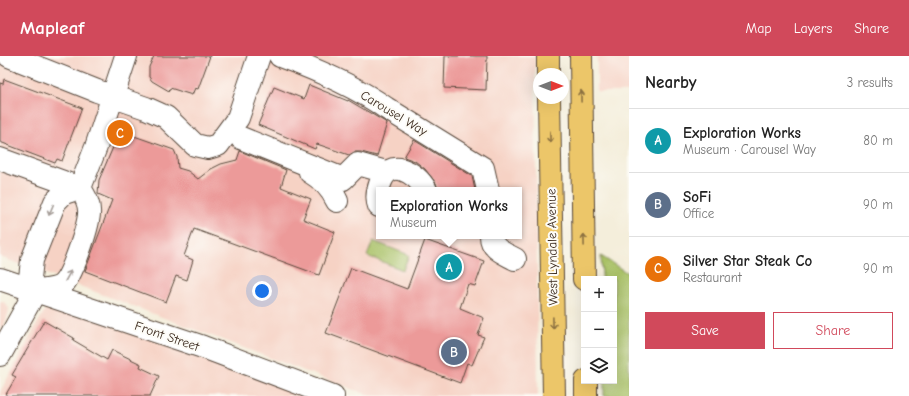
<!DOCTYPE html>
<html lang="en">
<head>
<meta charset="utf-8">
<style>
	body { margin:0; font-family:"Comic Neue",sans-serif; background:#f6f6f6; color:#222 }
	.controls { position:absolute; right:12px; bottom:12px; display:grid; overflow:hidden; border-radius:0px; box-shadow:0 4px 16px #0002 }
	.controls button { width:36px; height:36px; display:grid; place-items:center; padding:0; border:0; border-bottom:1px solid #e0e0e0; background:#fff; color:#222; font:20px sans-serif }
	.compass { position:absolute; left:533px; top:12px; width:36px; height:36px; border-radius:50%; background:#fff; box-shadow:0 4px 16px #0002; rotate:90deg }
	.you { position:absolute; left:262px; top:235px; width:14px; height:14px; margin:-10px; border:3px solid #fff; border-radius:50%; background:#1a73e8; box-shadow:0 0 0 6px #1a73e833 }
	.badge { display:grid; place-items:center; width:26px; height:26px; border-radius:50%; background:#d1495b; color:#fff; font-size:13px; font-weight:700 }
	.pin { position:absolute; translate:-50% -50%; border:2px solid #fff; box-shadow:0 1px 4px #0006 }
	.popup { position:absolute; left:376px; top:131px; width:146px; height:52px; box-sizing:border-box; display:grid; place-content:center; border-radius:0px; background:#fff; filter:drop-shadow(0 1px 3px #0005); font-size:13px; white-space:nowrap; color:#767676 }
	.popup b { font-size:15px; color:#222 }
	.popup::after { content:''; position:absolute; left:50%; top:100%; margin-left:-8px; border:8px solid transparent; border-top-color:#fff }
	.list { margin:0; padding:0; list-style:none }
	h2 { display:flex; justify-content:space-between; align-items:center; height:52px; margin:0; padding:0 16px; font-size:17px }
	h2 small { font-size:13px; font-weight:400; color:#767676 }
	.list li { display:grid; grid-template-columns:26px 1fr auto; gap:12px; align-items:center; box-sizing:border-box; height:64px; padding:0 16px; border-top:1px solid #e0e0e0 }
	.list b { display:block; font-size:15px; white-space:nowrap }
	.list p { margin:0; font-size:13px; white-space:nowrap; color:#767676 }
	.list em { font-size:13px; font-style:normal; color:#767676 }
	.actions { display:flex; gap:8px; padding:12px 16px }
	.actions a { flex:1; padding:9px 0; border:1px solid #d1495b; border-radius:0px; text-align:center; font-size:14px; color:#d1495b }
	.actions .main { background:#d1495b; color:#fff }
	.icon { flex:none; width:22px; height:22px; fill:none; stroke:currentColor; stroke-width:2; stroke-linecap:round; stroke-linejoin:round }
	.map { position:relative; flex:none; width:629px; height:340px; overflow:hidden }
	header { display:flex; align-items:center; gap:24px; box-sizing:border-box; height:56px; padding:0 20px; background:#d1495b; color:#fff }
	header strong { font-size:19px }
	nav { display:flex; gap:22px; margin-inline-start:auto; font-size:14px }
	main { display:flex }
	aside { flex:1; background:#fff }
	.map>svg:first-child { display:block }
	.built { fill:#f6d2c4; fill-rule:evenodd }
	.green { fill:#a9c166; stroke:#727642 }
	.building { fill:#ec9a99 }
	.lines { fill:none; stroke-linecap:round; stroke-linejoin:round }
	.minor-casing { stroke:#57473a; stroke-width:24 }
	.highway-casing { stroke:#57473a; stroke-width:24 }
	.minor { stroke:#fff; stroke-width:22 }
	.highway { stroke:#ecc669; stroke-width:22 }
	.oneway { stroke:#8b7040 }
	.oneway2 { stroke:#a79f9a }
	.labels { text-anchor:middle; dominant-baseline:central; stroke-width:4; stroke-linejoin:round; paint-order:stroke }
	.street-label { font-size:13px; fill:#3b2a1e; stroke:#fdfcf7 }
</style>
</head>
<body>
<header>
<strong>Mapleaf</strong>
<nav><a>Map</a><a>Layers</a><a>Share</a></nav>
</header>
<main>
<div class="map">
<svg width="629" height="340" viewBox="0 0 629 340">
	<rect width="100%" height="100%" fill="#fdfcf7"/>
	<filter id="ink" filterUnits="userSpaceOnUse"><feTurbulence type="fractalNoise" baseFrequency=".025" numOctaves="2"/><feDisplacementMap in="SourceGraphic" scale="8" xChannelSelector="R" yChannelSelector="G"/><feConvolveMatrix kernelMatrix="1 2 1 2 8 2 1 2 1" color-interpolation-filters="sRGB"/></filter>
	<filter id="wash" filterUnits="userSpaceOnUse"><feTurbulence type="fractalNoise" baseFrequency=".012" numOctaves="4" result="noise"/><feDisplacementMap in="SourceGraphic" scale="16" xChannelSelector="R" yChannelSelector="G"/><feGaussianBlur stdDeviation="0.9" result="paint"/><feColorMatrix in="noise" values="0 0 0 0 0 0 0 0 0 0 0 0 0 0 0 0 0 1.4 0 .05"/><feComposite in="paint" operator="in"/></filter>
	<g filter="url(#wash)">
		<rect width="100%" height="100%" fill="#f4eedb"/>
		<path class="built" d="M0 0H535L538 340H371L77 229 0 201ZM379 134H519V180H379Z
			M597 0H629V36H597Z
			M0 245 6 247 9 253 7 262 0 276Z
			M57 249 306 340H0V336L47 250Z"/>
		<path class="green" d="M373 185 409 199 403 214 367 200Z
			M601 200 629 218V340H604V325H614V223H602Z"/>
		<g id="blocks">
			<path class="building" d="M154 0H210L198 33 195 32 192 39 170 32 169 35 152 25 149 21V11Z
				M445 0H487L486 34 444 32Z
				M4 23 82 52 62 105 57 103 55 107 0 86V27L3 28Z
				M309 29 348 45V44L387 67 377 100 361 96H354L349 99 317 88 315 93 258 69 274 31 304 43Z
				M120 75 174 94 177 101 178 112 188 115 198 123 211 113 221 108 237 104 240 95 286 114 281 131 311 143 303 163 335 176 319 219 194 173 184 200 193 204 187 224 176 220 166 246 85 215 112 144 98 138 99 124Z
				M414 84 472 120 475 134H438L436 127 425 113 415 105 404 101Z
				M425 184 484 205 475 230 468 228 460 252 484 262 478 279 484 281 472 309 467 307 460 327 326 277 351 212 407 233Z
				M44 265 74 282 73 284 107 304 112 294 141 308 140 311 159 320 150 340H5L16 321 12 319Z"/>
		</g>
	</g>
	<g filter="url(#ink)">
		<use href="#blocks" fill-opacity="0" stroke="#57473a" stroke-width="1"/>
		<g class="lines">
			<defs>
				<path id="minor" d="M9 0 97 35 146 52 166 61 195 89 208 92 218 89 238 62 259 0
					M280 0C315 13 355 30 386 52L483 112 488 134
					M241 82 343 123 358 108 386 116
					M0 103 80 132
					M310 116C322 123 331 132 337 145
					M80 132 96 91 126 0
					M379 150C376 142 377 136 380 128 389 100 416 116 426 134
					M491 180C491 193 504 197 515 203
					M0 223 203 291 333 340
					M35 236C43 234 56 234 62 229 72 221 88 171 89 158 90 148 85 140 80 132
					M35 236 30 222 32 204 55 146 64 137 80 132
					M0 299 35 236"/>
				<path id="highway" d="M548 0V18
					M581 0 584 223
					M549 42 554 340
					M586 325V340"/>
			</defs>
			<use href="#minor" class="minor-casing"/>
			<use href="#highway" class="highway-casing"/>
			<use href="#minor" class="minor"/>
			<use href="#highway" class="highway"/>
		</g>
		<defs><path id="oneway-shaft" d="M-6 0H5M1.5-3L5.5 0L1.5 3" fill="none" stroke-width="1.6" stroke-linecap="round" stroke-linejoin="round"/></defs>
		<g class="oneway">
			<use href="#oneway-shaft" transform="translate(581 40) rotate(-91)"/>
			<use href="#oneway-shaft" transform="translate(550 81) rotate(89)"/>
			<use href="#oneway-shaft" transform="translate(584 184) rotate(-91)"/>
			<use href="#oneway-shaft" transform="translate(553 267) rotate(89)"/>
		</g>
		<g class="oneway2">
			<use href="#oneway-shaft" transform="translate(51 154) rotate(113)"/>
			<use href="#oneway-shaft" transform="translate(68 220) rotate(-61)"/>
		</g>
	</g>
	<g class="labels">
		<g class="street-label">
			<text transform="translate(394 57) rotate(31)">Carousel Way</text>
			<text transform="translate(552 191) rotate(-91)">West Lyndale Avenue</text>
			<text transform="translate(167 280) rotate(19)">Front Street</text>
		</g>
	</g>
</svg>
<div class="controls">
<button>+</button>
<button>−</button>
<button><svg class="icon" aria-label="layers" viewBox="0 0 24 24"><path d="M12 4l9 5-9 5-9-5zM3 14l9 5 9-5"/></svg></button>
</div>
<svg class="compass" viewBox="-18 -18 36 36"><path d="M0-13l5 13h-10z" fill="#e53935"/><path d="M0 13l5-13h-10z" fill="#767676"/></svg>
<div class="you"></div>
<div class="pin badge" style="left:449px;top:211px;background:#0f9aa8">A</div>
<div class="popup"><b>Exploration Works</b>Museum</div>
<div class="pin badge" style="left:454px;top:296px;background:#5c6f8a">B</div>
<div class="pin badge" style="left:120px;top:77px;background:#e8710a">C</div>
</div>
<aside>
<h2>Nearby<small>3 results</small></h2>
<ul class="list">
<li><span class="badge" style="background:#0f9aa8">A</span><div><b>Exploration Works</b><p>Museum · Carousel Way</p></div><em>80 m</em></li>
<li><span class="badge" style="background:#5c6f8a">B</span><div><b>SoFi</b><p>Office</p></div><em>90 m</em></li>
<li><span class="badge" style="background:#e8710a">C</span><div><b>Silver Star Steak Co</b><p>Restaurant</p></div><em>90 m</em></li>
</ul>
<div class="actions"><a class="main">Save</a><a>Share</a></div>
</aside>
</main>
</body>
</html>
